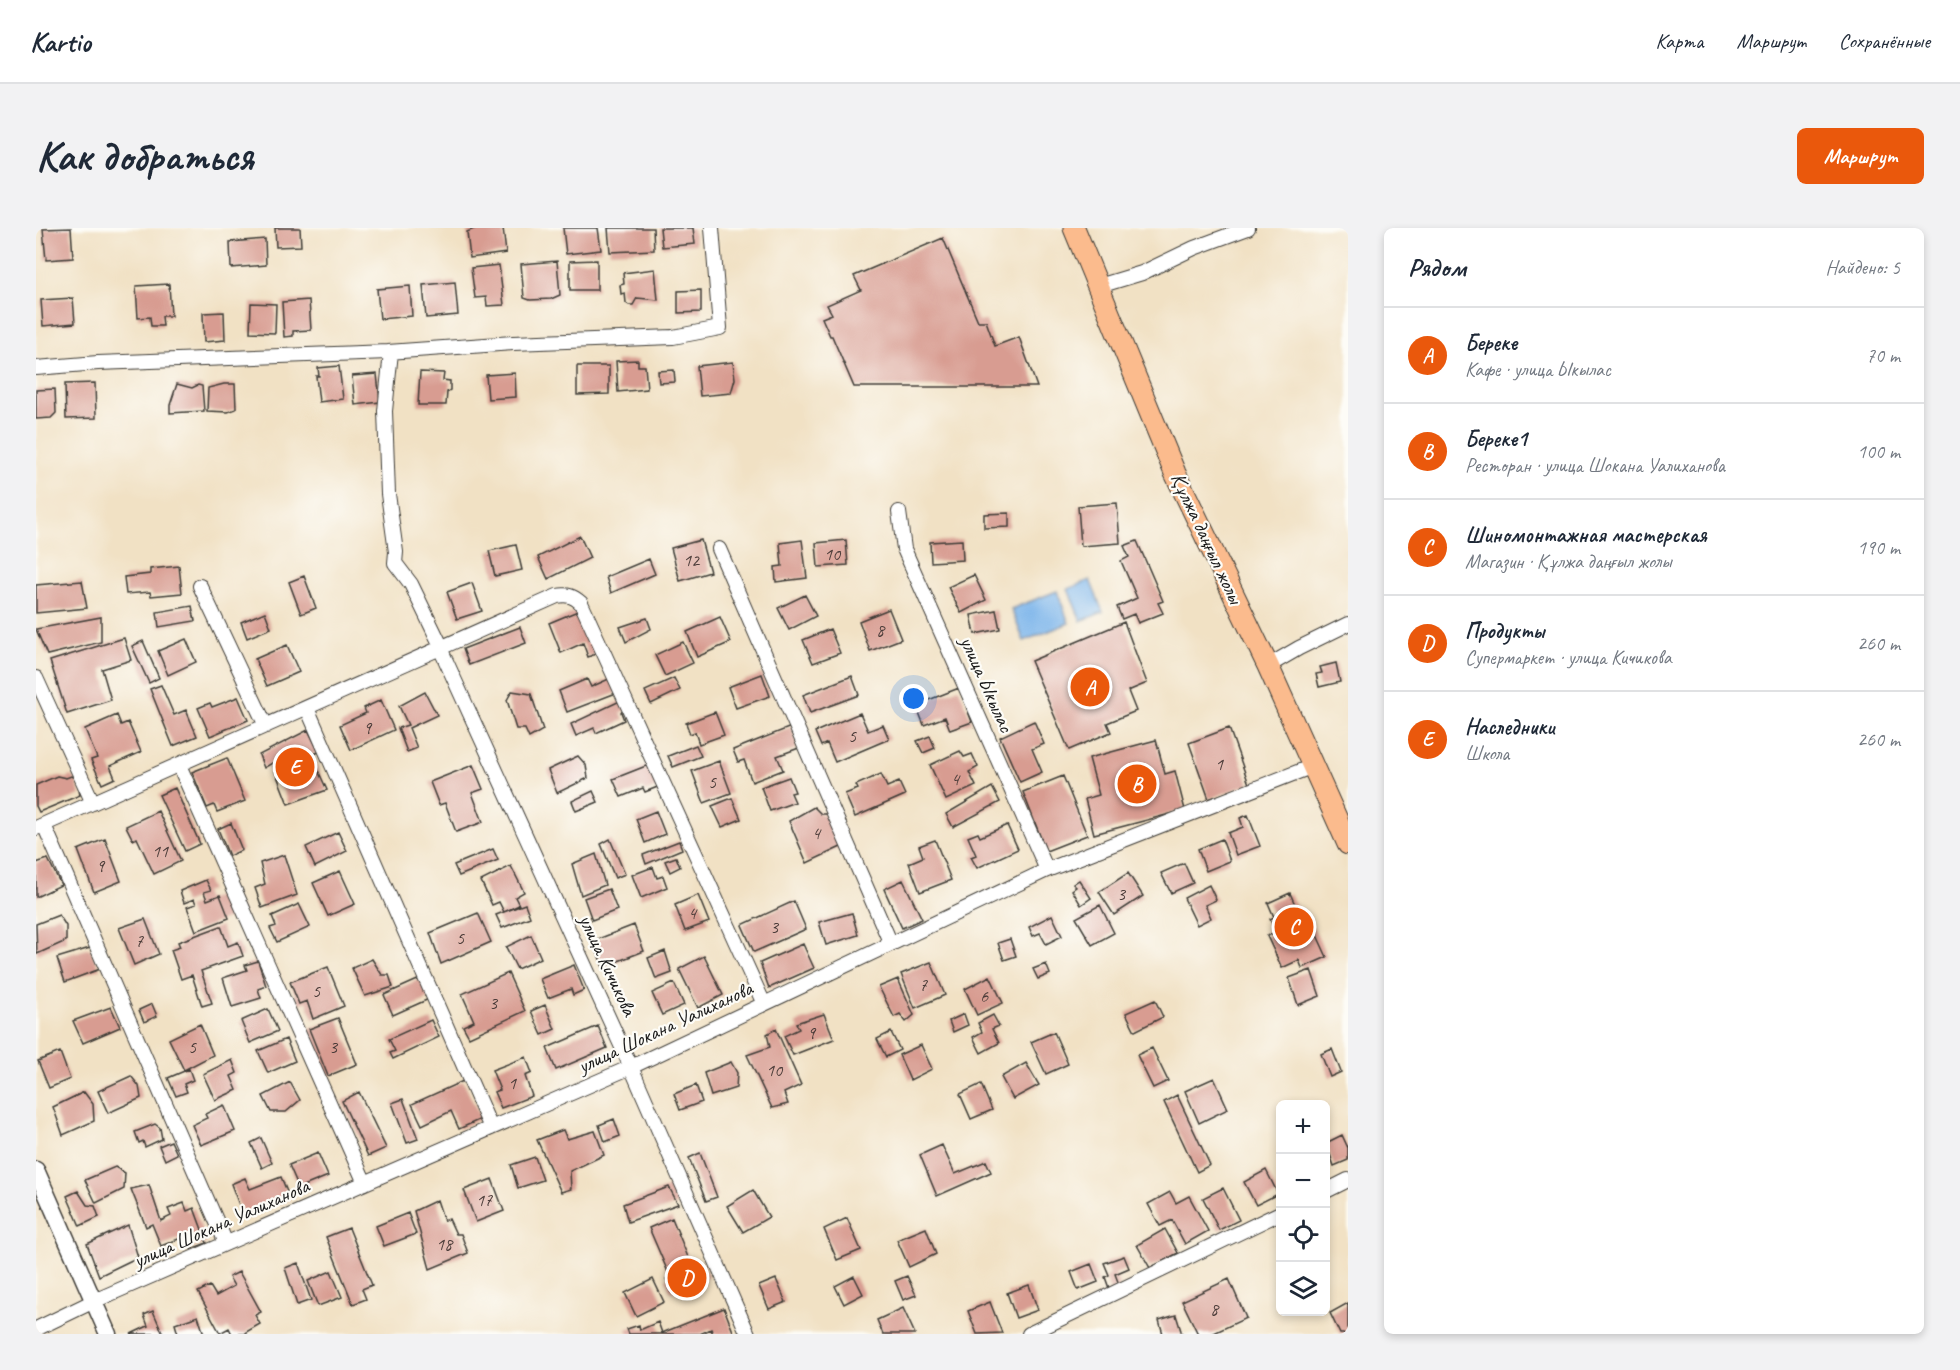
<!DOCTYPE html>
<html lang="ru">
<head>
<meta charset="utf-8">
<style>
	body { margin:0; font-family:Caveat,sans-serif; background:#f2f2f3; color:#1f2937 }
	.controls { position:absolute; right:18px; bottom:18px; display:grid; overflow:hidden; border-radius:9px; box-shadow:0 3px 9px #0003 }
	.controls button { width:54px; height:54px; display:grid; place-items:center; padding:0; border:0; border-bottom:2px solid #e0e1e3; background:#fff; color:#1f2937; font:30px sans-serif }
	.you { position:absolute; left:878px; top:471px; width:21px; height:21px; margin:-15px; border:4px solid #fff; border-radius:50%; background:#1a73e8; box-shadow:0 0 0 9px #1a73e833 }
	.badge { display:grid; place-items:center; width:39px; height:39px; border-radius:50%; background:#ea580c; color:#fff; font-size:20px; font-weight:700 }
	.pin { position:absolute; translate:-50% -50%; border:3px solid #fff; box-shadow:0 2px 6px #0006 }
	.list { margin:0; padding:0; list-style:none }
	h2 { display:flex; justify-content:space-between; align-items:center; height:78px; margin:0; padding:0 24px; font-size:26px }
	h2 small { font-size:20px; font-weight:400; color:#747a83 }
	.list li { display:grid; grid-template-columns:39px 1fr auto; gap:18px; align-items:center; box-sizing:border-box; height:96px; padding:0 24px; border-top:2px solid #e0e1e3 }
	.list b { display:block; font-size:22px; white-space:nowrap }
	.list p { margin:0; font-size:20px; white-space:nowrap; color:#747a83 }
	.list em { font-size:20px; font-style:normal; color:#747a83 }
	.icon { flex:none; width:33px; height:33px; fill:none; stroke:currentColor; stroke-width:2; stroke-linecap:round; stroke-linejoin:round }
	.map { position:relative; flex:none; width:1312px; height:1106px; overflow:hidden; border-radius:9px }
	header { display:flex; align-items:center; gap:36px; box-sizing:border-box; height:84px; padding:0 30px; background:#fff; border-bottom:2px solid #e0e1e3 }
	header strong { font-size:28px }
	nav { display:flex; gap:33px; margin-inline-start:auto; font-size:21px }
	.intro { display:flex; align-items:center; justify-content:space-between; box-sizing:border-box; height:144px; padding:0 36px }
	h1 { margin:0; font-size:42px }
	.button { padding:15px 27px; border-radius:9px; background:#ea580c; color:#fff; font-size:21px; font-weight:700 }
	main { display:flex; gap:36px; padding:0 36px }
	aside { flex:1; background:#fff; border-radius:9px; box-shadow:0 3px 9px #0003 }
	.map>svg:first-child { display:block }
	.water { fill:#79b3ea; stroke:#4a6883; stroke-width:1.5 }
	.building { fill:#d89c91 }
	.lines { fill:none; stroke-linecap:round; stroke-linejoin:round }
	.minor-casing { stroke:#3c3a35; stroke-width:16 }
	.tertiary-casing { stroke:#3c3a35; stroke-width:19 }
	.primary-casing { stroke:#3c3a35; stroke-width:23 }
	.minor { stroke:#fff; stroke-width:14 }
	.tertiary { stroke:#fff; stroke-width:16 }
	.primary { stroke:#fbbb8d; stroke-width:21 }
	.labels { text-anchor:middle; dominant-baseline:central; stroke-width:4.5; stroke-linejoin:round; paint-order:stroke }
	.number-label { font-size:18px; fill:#4b3c39 }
	.street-label { font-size:21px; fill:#1c1c1c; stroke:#fdfcf7 }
</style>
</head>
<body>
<header>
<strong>Kartio</strong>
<nav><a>Карта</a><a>Маршрут</a><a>Сохранённые</a></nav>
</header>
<div class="intro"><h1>Как добраться</h1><a class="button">Маршрут</a></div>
<main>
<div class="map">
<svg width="1312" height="1106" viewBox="0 0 1312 1106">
	<rect width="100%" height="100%" fill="#fdfcf7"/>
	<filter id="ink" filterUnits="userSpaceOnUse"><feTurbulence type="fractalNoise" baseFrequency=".0167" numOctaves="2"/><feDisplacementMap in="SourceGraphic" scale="12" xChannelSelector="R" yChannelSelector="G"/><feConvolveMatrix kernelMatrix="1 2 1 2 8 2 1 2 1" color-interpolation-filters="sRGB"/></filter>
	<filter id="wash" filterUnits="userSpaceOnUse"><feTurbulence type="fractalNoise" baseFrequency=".008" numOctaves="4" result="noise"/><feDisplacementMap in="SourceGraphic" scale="24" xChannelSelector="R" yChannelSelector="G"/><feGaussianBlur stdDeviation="1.35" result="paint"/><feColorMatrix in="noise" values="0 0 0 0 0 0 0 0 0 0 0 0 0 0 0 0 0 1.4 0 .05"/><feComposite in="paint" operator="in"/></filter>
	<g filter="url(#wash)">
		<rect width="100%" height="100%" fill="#f1e1c4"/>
		<path class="water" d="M1054 352 1067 384 1045 393 1032 361Z
			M1021 363 1033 395 988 413 975 381Z"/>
		<g id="blocks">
			<path class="building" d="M35 0 37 30 10 32 7 1Z
				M239 0H264L265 18 240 19Z
				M440 0H467L470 25 434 30 431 4Z
				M527 0H562L565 22 530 26Z
				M572 0H617L618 22 574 24Z
				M624 0H657L659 16 626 19Z
				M907 10 942 93H950L959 118 983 109 1001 159H818L796 108H794L786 90 796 86 791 77 825 62 818 48Z
				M229 11 230 37 195 40 194 14Z
				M561 32V62H534V33Z
				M521 33 524 67 515 71 494 72 488 70 485 36Z
				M463 37 468 77 451 78 450 69 439 70 435 40Z
				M619 41 622 72 601 70 597 77H593L590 75 589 65 585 66 584 57 588 56 587 45Z
				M419 54 422 87 390 90 387 57Z
				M133 56 135 88H126L127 98H115L114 89 102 90 100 58Z
				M374 58 376 88 344 91 341 61Z
				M665 62V84L642 85V63Z
				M37 70 39 95 7 98 5 72Z
				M273 72 275 102 257 103V108L248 109 246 74Z
				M215 75 240 76 239 105 214 104Z
				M188 84 189 112 168 114 167 85Z
				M602 132V138H609L611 161 582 164 580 133Z
				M697 134 699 151 695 165 664 168 661 138Z
				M303 138 307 171 283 174 280 148H283L282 140Z
				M541 138H573V166L541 167Z
				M638 142 639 154 623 155 622 143Z
				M384 144 408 145 407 152 414 153V162L411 164 410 177H382Z
				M479 145 480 169 452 171 450 147Z
				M341 146 344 174 319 177 316 148Z
				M59 155 60 190 30 191 29 156Z
				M141 156 156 160 162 157 166 158 168 183 134 185V177Z
				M188 156H199L200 181 192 184 171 183 172 160Z
				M19 161 20 185 15 190 0 191V162Z
				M1081 275 1084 315 1045 318 1042 278Z
				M973 285V299L948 300V286Z
				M544 308 554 330 512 351 502 329Z
				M665 312 674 344 644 353 635 320Z
				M766 312 771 350 740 354 739 339 746 338 744 315Z
				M810 312 812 337 782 339 780 315Z
				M926 312 927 332 895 334 894 314Z
				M1101 313 1127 373 1122 375 1127 385 1102 395 1098 386 1086 391 1081 379 1101 370 1085 333 1093 329 1088 318Z
				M480 317 486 342 459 348 453 323Z
				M613 331 619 346 575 365 570 349Z
				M143 338 146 365 115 368 114 364 90 366 88 349 114 346V341Z
				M938 347 950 372 925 385 912 359Z
				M268 348 280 380 265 386 253 354Z
				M46 353 51 380 0 385V357Z
				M436 355 446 383 421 391 411 364Z
				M769 367 780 388 753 402 742 380Z
				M156 378 159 393 123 399 121 384Z
				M853 381 865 411 834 423 823 393Z
				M544 382 562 425 552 429 547 415 525 425 513 395Z
				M960 382 964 401 939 406 935 387Z
				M229 384 235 400 211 410 205 394Z
				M65 389V414L11 427 0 401Z
				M684 389 695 414 661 429 651 404Z
				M611 390 615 401 590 414 584 399Z
				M1088 394 1111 455 1092 463 1100 483 1071 495 1075 504 1033 522 995 433Z
				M484 399 490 415 433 437 427 421Z
				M794 401 804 425 777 435 767 412Z
				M88 410 95 432 66 441 75 472 31 486 14 433Z
				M150 411 160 434 132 447 122 423Z
				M107 413 123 450 113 455 96 418Z
				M647 414 657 435 629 448 619 427Z
				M251 417 263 444 231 458 219 431Z
				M1300 435 1304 454 1283 459 1280 446 1286 445 1284 439Z
				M726 446 734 468 700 480 692 459Z
				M816 448 823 467 774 485 767 467Z
				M575 450 580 465 531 484 523 463 551 451 555 459Z
				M638 450 644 462 615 476 609 463Z
				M125 457 138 487 150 482 161 508 137 518 114 461Z
				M923 460 936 494 914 502 909 489 888 497 880 477Z
				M476 463 495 466 507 502 493 510 489 501H480L471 472Z
				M389 464 401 487 373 500 381 520 371 524 362 500 372 497 363 478Z
				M202 469 212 492 174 508 162 480 174 475 176 479Z
				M345 472 358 502 315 522 304 497 330 485 328 480Z
				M586 472 591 482 585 484 588 492 560 505 558 500 540 508 535 496Z
				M679 484 688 507 663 516 659 504 654 506 650 495Z
				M824 485 832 503 847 497 853 511 799 534 791 515 785 518 779 504Z
				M81 487 85 497 92 494 105 524 74 538 79 550 66 556 55 532 61 530 49 501Z
				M998 493 1008 516 996 521 1006 544 984 554 964 509Z
				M755 499 763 520 741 528 747 542 716 554 708 532 702 534 697 522Z
				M1193 500 1213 556 1173 571 1153 515Z
				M272 502 283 524 275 527 291 562 252 576 236 535 228 540 223 527Z
				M894 508 899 520 887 525 881 513Z
				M1120 512 1129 546 1139 543 1149 582 1058 606 1049 571 1063 567 1053 530Z
				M660 517 665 528 637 539 632 528Z
				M924 523 928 529 936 526 942 539 933 544 940 558 910 572 894 537Z
				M542 528 550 537 552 550 521 565 512 542Z
				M191 530 209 573 181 584 178 577 171 580 156 544Z
				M683 533 695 565 668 575 656 543Z
				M615 536 624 558 609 564 607 560 585 569 577 551Z
				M437 537 447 561 436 565 447 594 420 604 409 575 403 577 394 554Z
				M845 546 851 559 863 554 869 567 819 589 809 566 822 561 820 557Z
				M21 548 30 550 35 548 41 553 44 567 3 584 0 578V557Z
				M1027 548 1051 607 1010 623 987 564Z
				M753 549 759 564 755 565 759 574 734 583 725 559Z
				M956 559 964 574 917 599 910 586Z
				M139 560 164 616 149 623 123 567Z
				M557 563 562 574 540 583 536 573Z
				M696 570 705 591 686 599 676 578Z
				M778 579 785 586H794L807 618 771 635 753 593Z
				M122 583 145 633 118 646 101 610 97 612 90 598Z
				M620 583 629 606 609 615 600 591Z
				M1212 587 1224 618 1200 627 1192 605 1207 599 1204 590Z
				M195 595 206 622 193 628 182 601Z
				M971 597 982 621 941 640 935 629 940 627 932 609 942 605 944 609Z
				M302 604 311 623 279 639 270 619Z
				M69 611 85 653 58 664 42 622Z
				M574 611 589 646 579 650 565 616Z
				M1186 611 1194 633 1170 643 1162 621Z
				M899 612 915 652 884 664 873 635 887 629 883 618Z
				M643 613 646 621 610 636 607 627Z
				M457 621 462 632 423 648 418 637Z
				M560 626 569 657 545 667 536 636Z
				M248 627 261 667 226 680 219 660 229 656 224 635Z
				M640 629 644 639 634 644 629 633Z
				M12 631 25 657 0 669V635Z
				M1148 635 1157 655 1135 665 1125 645Z
				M475 638 488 664 479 669 483 677 468 684 463 674 456 677 445 653Z
				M617 639 621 650 627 648 631 659 605 670 596 647Z
				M304 643 319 676 292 688 277 655Z
				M1092 645 1107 668 1078 687 1063 664Z
				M170 652 175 662 168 664 171 672 184 667 193 690 160 703 151 679 160 676 158 671 148 675 144 663Z
				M867 652 886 691 866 700 848 661Z
				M1043 652 1055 670 1045 677 1036 662 1040 659 1037 656Z
				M1173 657 1180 672 1169 677 1175 690 1161 697 1148 670Z
				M573 661 581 682 556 692 548 670Z
				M1254 665 1267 695 1274 692 1291 729 1266 740 1263 732 1246 740 1231 708 1240 704 1234 691 1238 689 1232 675Z
				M662 667 673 694 649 703 639 677Z
				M758 673 770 701 718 724 706 697Z
				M263 676 274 699 241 714 234 700 240 698 236 688Z
				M489 676 494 689 466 700 460 687Z
				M1064 677 1078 705 1056 717 1040 690Z
				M442 685 455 714 405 736 394 705Z
				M816 685 822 707 790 717 783 694Z
				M23 687 30 698V713L1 726 0 696Z
				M1016 687 1026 708 1010 716 1004 705 997 708 993 699Z
				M109 691 123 726 98 737 83 700Z
				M598 697 608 723 567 739 557 713Z
				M185 698 192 718 202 714 207 728 165 743 176 775 166 778 156 747 145 751 135 722 144 719 142 714Z
				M495 707 505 730 481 741 470 719Z
				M974 711 980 728 968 732 962 715Z
				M767 716 778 740 733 760 724 735Z
				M54 720 64 741 29 754 21 730Z
				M629 723 636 745 620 751 612 730Z
				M668 728 687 767 662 780 643 741Z
				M336 731 346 747H353L357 759 329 768 316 740Z
				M222 733 230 758 222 761 225 770 196 779 187 750 211 742 209 737Z
				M895 734 909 767 879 780 865 746Z
				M1010 736 1014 746 1002 751 997 741Z
				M538 737 548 762 537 767 535 761 512 770 504 751Z
				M292 739 308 778 277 791 271 773 263 776 254 754Z
				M1275 742 1284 768 1262 777 1253 750Z
				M472 745 489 783 433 809 427 798 438 793 426 766Z
				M954 748 967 775 941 787 929 761Z
				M386 750 395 770 357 787 348 767Z
				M862 751 878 787 870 794 864 786 858 789 843 759Z
				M638 755 648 777 626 787 616 765Z
				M1119 772 1127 789 1099 803 1090 785Z
				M116 776 121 788 108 794 103 782Z
				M509 777 519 801 506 807 495 783Z
				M75 779 84 799 47 815 37 793Z
				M232 781 242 803 214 815 205 793Z
				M788 786 798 811 757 827 748 808 763 801 760 795Z
				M928 786 932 797 917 804 913 793Z
				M957 787 963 798 956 801 963 815 945 825 937 809 946 804 942 795Z
				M302 790 321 836 292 848 273 801Z
				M395 792 403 809 357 831 354 825 359 823 353 811Z
				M164 796 177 827 148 842 133 811Z
				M562 798 571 820 520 842 511 820Z
				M740 801 765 857 748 865 752 876 736 880 711 827 734 819 731 806Z
				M855 804 864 822 850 829 841 811Z
				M1018 804 1032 836 1010 846 995 814Z
				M250 811 259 833 232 845 222 823Z
				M885 817 896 841 874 852 863 827Z
				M1116 820 1132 853 1117 860 1101 827Z
				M1296 821 1305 844 1294 849 1285 826Z
				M24 824 34 851 13 860 2 833Z
				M490 829 496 845 489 848 496 868 465 880 458 864 464 862 456 842Z
				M196 832 201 845 195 848 201 862 179 872 167 846Z
				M695 834 701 845 700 860 675 868 668 845Z
				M990 835 1003 857 977 871 965 849Z
				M153 841 157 852 148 856 151 864 140 868 132 850Z
				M95 848 103 858 105 870 72 885 62 863Z
				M1178 850 1192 881 1163 895 1149 863Z
				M427 853 445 891 423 901 415 883 386 897 376 876Z
				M254 854 264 872 250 884H235L227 868Z
				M945 856 956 882 935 891 924 866Z
				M660 857 666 874 644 882 638 866Z
				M48 864 57 876 58 893 27 907 17 879Z
				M323 864 350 920 332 928 306 873Z
				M1141 867 1174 937 1161 944 1128 874Z
				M367 871 382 911 371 915 356 875Z
				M188 877 199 903 165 917 156 897 171 890 169 886Z
				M578 891 584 908 569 914 563 897Z
				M119 896 124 900 126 911 109 919 107 913 103 915 99 904Z
				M527 902 531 911 559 903 568 927 534 943 535 961 525 964 501 912Z
				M1306 907 1312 920V932L1298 938 1290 915Z
				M225 910 236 935 226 940 215 915Z
				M135 913 141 926 129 932 123 918Z
				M906 917 919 946 950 933 955 944 901 968 884 927Z
				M282 925 292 948 263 960 253 937Z
				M664 925 681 969 670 973 653 930Z
				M499 929 507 952 482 960 475 937Z
				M79 939 89 945 88 961 60 975 49 952Z
				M1230 942 1242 966 1220 977 1208 954Z
				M245 949 254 971 208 990 195 956 209 950 214 961Z
				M456 951 468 983 440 994 428 962Z
				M113 957 125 993 135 988 132 981 148 975 151 983 158 980 171 1015 155 1021 150 1008 125 1018 116 996 110 999 95 961Z
				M633 959 642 976 592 994 587 976Z
				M1187 960 1203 992 1183 1002 1167 970Z
				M717 962 733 989 707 1004 691 978Z
				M42 963 51 977 59 978 63 989 44 998 31 968Z
				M1134 964 1140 975 1153 968 1172 1003 1149 1016 1136 992 1124 998 1112 976Z
				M401 972 408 993 413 991 420 1006H425L432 1025 394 1041 378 983Z
				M372 985 380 1006 348 1018 340 998Z
				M636 990 654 1034 632 1044 613 1000Z
				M811 990 825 1022 801 1032 788 1001Z
				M92 997 102 1029 63 1048 51 1016Z
				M313 1000 336 1057 326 1061 330 1071 317 1076 290 1009Z
				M890 1000 900 1026 873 1039 861 1012Z
				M1129 1001 1142 1025 1114 1040 1101 1017Z
				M1088 1028 1093 1040 1079 1046 1084 1059 1074 1063 1069 1049 1073 1047 1068 1035Z
				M262 1035 275 1072 261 1077 249 1040Z
				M667 1036 672 1048 635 1064 630 1051Z
				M1055 1036 1062 1054 1042 1062 1035 1044Z
				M295 1043 306 1069 282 1078 272 1053Z
				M203 1044 225 1084 219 1087 224 1096 210 1104 211 1106H196L193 1100 184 1105 162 1064 174 1058 180 1068 198 1058 193 1049Z
				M818 1048 827 1066 808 1076 799 1058Z
				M871 1048 880 1067 867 1072 859 1053Z
				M617 1051 628 1074 600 1088 589 1065Z
				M740 1051 750 1074 733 1081 723 1058Z
				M1193 1051 1210 1090 1176 1106H1162L1146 1073Z
				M993 1057 1002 1082 980 1090 971 1065Z
				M954 1074 966 1105 941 1106 932 1083Z
				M1312 1075V1106H1304L1294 1085Z
				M688 1080 698 1106H677L675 1101 664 1106H593L591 1101 603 1097 604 1102 622 1094 626 1105Z
				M867 1080 879 1106H847L841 1092Z
				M117 1083 127 1106H95L112 1098 108 1087Z
				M1140 1087 1146 1106H1127L1123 1092Z
				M162 1088 168 1106H142L139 1096Z"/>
		</g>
	</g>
	<g filter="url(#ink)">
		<use href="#blocks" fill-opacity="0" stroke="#3c3a35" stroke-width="1.5"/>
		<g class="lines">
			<defs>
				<path id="minor" d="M1063 58 1106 45 1158 20 1212 0
					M355 124 349 183 352 266 360 324 359 335 375 356 406 420
					M0 140 62 135 352 124 477 115 637 109 684 100 676 0
					M863 284 868 321 1011 642
					M683 321 855 716
					M164 358 230 498
					M404 420 595 839 712 1106
					M1232 438 1263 420 1312 396
					M0 450 57 575
					M271 480 455 900
					M143 537 329 955
					M8 597 190 1015
					M0 600 521 368C532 366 537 368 545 375L728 776
					M1290 963 1312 952
					M0 1101 58 1073 595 839 1011 642 1277 538
					M993 1106 1244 985"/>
				<path id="tertiary" d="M0 942 72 1106"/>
				<path id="primary" d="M1038 0 1139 245 1232 438 1312 616"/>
			</defs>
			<use href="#minor" class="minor-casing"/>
			<use href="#tertiary" class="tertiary-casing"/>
			<use href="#primary" class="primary-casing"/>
			<use href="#minor" class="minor"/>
			<use href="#tertiary" class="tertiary"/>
			<use href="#primary" class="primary"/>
		</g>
	</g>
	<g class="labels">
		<g class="number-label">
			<text x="796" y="326">10</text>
			<text x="655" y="332">12</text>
			<text x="844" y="402">8</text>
			<text x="331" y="500">9</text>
			<text x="816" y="508">5</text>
			<text x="1183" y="536">1</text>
			<text x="919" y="551">4</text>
			<text x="676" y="554">5</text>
			<text x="780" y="605">4</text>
			<text x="124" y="623">11</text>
			<text x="64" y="638">9</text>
			<text x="1085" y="666">3</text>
			<text x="656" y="685">4</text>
			<text x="738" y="699">3</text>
			<text x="424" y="710">5</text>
			<text x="103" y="713">7</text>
			<text x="887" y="757">7</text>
			<text x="280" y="763">5</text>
			<text x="948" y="768">6</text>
			<text x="457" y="775">3</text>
			<text x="775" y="805">9</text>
			<text x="156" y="819">5</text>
			<text x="297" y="819">3</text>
			<text x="738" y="842">10</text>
			<text x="476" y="855">1</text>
			<text x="448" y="972">17</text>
			<text x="408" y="1016">18</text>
			<text x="1178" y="1081">8</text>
		</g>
		<g class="street-label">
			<text transform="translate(1171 310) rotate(65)">Құлжа даңғыл жолы</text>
			<text transform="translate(951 456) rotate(66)">улица Ыкылас</text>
			<text transform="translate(572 737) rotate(65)">улица Кичикова</text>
			<text transform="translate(629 799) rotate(-25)">улица Шокана Уалиханова</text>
			<text transform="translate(185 995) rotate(-24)">улица Шокана Уалиханова</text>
		</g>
	</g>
</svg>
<div class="controls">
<button>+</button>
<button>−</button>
<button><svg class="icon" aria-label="locate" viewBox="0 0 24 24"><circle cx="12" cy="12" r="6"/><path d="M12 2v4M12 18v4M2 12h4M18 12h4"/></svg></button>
<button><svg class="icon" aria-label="layers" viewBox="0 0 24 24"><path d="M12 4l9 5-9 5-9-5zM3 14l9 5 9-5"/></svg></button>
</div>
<div class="you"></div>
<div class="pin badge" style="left:1054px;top:459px">A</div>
<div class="pin badge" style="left:1101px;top:556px">B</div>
<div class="pin badge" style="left:1258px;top:699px">C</div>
<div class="pin badge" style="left:651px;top:1050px">D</div>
<div class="pin badge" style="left:259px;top:539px">E</div>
</div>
<aside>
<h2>Рядом<small>Найдено: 5</small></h2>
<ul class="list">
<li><span class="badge">A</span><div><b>Береке</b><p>Кафе · улица Ыкылас</p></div><em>70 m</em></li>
<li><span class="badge">B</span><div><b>Береке1</b><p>Ресторан · улица Шокана Уалиханова</p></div><em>100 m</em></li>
<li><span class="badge">C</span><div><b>Шиномонтажная мастерская</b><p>Магазин · Құлжа даңғыл жолы</p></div><em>190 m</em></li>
<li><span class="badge">D</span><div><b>Продукты</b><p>Супермаркет · улица Кичикова</p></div><em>260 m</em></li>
<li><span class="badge">E</span><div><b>Наследники</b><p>Школа</p></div><em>260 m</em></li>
</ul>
</aside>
</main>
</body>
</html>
